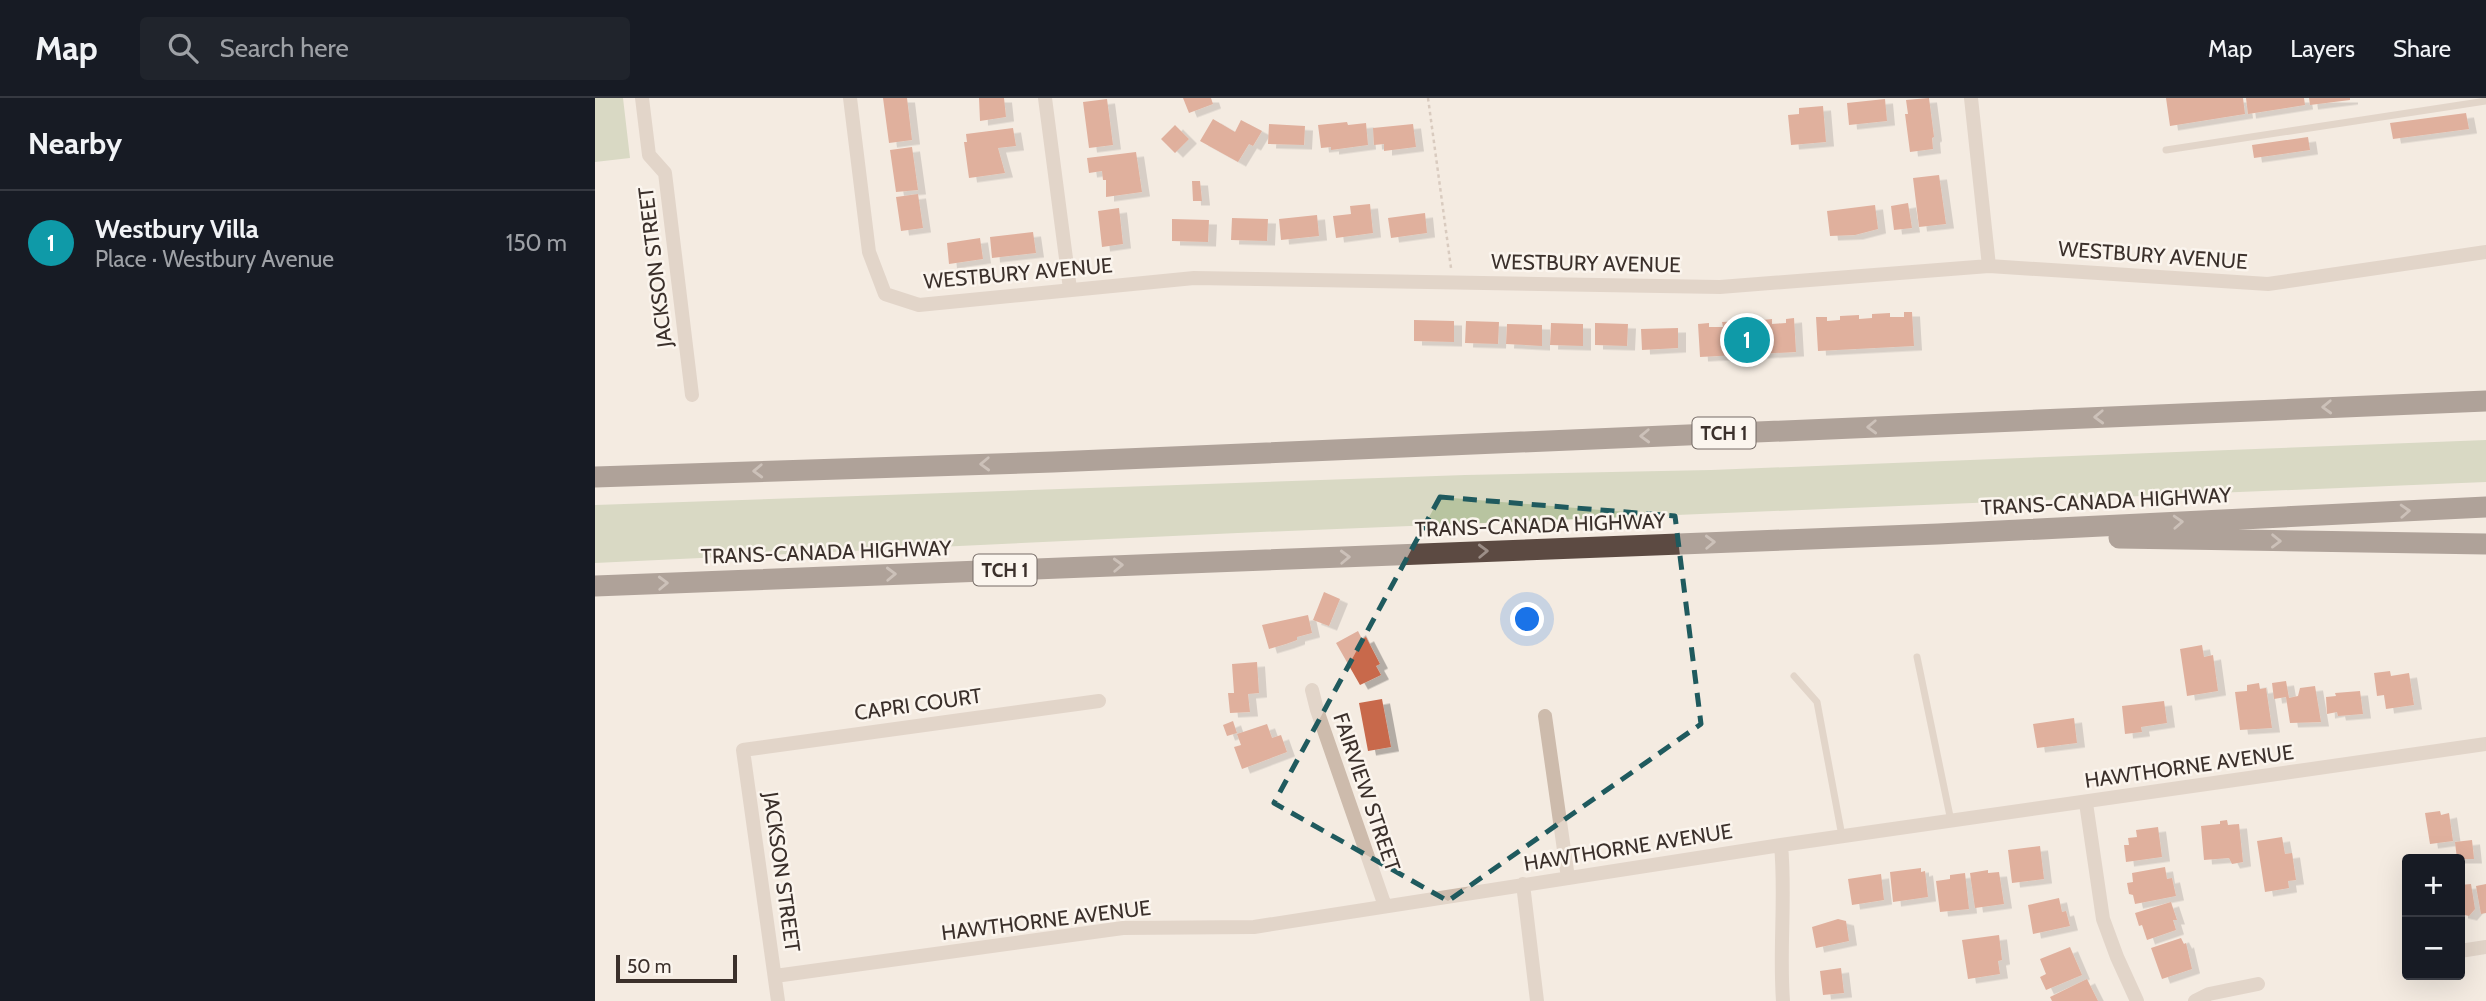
<!DOCTYPE html>
<html lang="en">
<head>
<meta charset="utf-8">
<style>
	body { margin:0; font-family:Cabin,sans-serif; background:#20242c; color:#f1f3f6 }
	.controls { position:absolute; right:21px; bottom:21px; display:grid; overflow:hidden; border-radius:7px; box-shadow:0 7px 28px #0002 }
	.controls button { width:63px; height:63px; display:grid; place-items:center; padding:0; border:0; border-bottom:2px solid #363941; background:#171b24; color:#f1f3f6; font:35px sans-serif }
	.scale { position:absolute; left:21px; bottom:18px; width:121px; box-sizing:border-box; padding-left:7px; border:4px solid #3b302b; border-top:0; font-size:19px; line-height:24px; white-space:nowrap; color:#3b302b; -webkit-text-stroke:5px #fbf5ee; paint-order:stroke }
	.you { position:absolute; left:933px; top:522px; width:24px; height:24px; margin:-18px; border:5px solid #fff; border-radius:50%; background:#1a73e8; box-shadow:0 0 0 10px #1a73e833 }
	.badge { display:grid; place-items:center; width:46px; height:46px; border-radius:50%; background:#8c9099; color:#fff; font-size:23px; font-weight:700 }
	.pin { position:absolute; translate:-50% -50%; border:4px solid #fff; box-shadow:0 2px 7px #0006 }
	.list { margin:0; padding:0; list-style:none }
	h2 { display:flex; justify-content:space-between; align-items:center; height:91px; margin:0; padding:0 28px; font-size:30px }
	h2 small { font-size:23px; font-weight:400; color:#9ea1a6 }
	.list li { display:grid; grid-template-columns:46px 1fr auto; gap:21px; align-items:center; box-sizing:border-box; height:105px; padding:0 28px; border-top:2px solid #363941 }
	.list b { display:block; font-size:26px; white-space:nowrap }
	.list p { margin:0; font-size:23px; white-space:nowrap; color:#9ea1a6 }
	.list em { font-size:23px; font-style:normal; color:#9ea1a6 }
	.icon { flex:none; width:38px; height:38px; fill:none; stroke:currentColor; stroke-width:2; stroke-linecap:round; stroke-linejoin:round }
	.map { position:relative; flex:none; width:1891px; height:903px; overflow:hidden }
	header { display:flex; align-items:center; gap:42px; box-sizing:border-box; height:98px; padding:0 35px; background:#171b24; border-bottom:2px solid #363941 }
	header strong { font-size:33px }
	nav { display:flex; gap:38px; margin-inline-start:auto; font-size:24px }
	.search { width:490px; height:63px; background:#20242c; display:flex; align-items:center; gap:18px; box-sizing:border-box; padding:0 24px; border-radius:7px; color:#9ea1a6; font-size:26px }
	main { display:flex }
	aside { flex:1; background:#171b24 }
	.map>svg:first-child { display:block }
	.green { fill:#b8c4a0 }
	.building { fill:#c8694b; filter:url(#shadow) }
	.lines { fill:none; stroke-linecap:round; stroke-linejoin:round }
	.path { stroke:#b9a596; stroke-width:2.5; stroke-dasharray:3.5 3.5; stroke-linecap:butt }
	.service { stroke:#cdbbac; stroke-width:7 }
	.minor { stroke:#cdbbac; stroke-width:14 }
	.motorway { stroke:#5c4a42; stroke-width:21 }
	.oneway { stroke:#9c8e87 }
	.marked { fill:none; stroke:#1f5a5e; stroke-width:5; stroke-dasharray:14 9; stroke-linejoin:round }
	.labels { text-anchor:middle; dominant-baseline:central; stroke-width:5; stroke-linejoin:round; paint-order:stroke }
	.shield { fill:#fbf5ee; stroke:#756b66; stroke-width:2 }
	.shield-label { font-size:19px; font-weight:bold; fill:#3b302b }
	.street-label { font-size:21px; fill:#3b302b; stroke:#fbf5ee }
</style>
</head>
<body>
<header>
<strong>Map</strong>
<div class="search"><svg class="icon" aria-label="search" viewBox="0 0 24 24"><circle cx="10" cy="10" r="6"/><path d="M15 15l6 6"/></svg>Search here</div>
<nav><a>Map</a><a>Layers</a><a>Share</a></nav>
</header>
<main>
<aside>
<h2>Nearby<small></small></h2>
<ul class="list">
<li><span class="badge" style="background:#0f9aa8">1</span><div><b>Westbury Villa</b><p>Place · Westbury Avenue</p></div><em>150 m</em></li>
</ul>
</aside>
<div class="map">
<svg width="1891" height="903" viewBox="0 0 1891 903">
	<defs>
		<filter id="shadow"><feDropShadow dx="8" dy="4.5" stdDeviation="0" flood-color="#0004"/></filter>
	</defs>
	<rect width="100%" height="100%" fill="#f4ebe1"/>
	<path class="green" d="M0 0H28L35 60 0 64Z
		M1891 342V384L643 435 0 465V407L870 377 1116 372Z"/>
	<path class="building" d="M288 0H312L317 42 294 45Z
		M384 0H409L411 19 385 23Z
		M588 0H616L618 6 594 15Z
		M1334 0 1339 39 1337 40 1338 51 1315 54 1310 16H1313L1311 2Z
		M1571 0H1648L1650 16 1575 28Z
		M1651 0H1709L1710 7 1653 16Z
		M1714 0H1755V2L1715 7Z
		M512 1 518 47 494 50 488 4Z
		M1290 1 1292 23 1254 27 1252 5Z
		M1228 8 1231 44 1196 47 1193 17 1204 16V10Z
		M1871 15 1874 31 1798 41 1795 25Z
		M618 21 640 34 646 22 667 33 658 48 654 46 643 64 605 43Z
		M752 24 753 27 771 25 773 47 736 52V49L726 50 723 27Z
		M674 26 710 28 709 47 673 46Z
		M818 26 821 49 789 53V46L779 47 778 30Z
		M580 27 594 41 580 55 566 41Z
		M418 30 421 48 403 50 410 75 374 80 369 44H372L371 36Z
		M1713 39 1715 52 1659 60 1657 47Z
		M317 49 323 92 301 94 295 52Z
		M541 54 547 94 511 99V82H508L507 73 494 75 492 60Z
		M1344 77 1351 126 1324 129 1318 80Z
		M597 83H605L607 103H598Z
		M323 96 328 130 306 133 301 99Z
		M1313 105 1317 130 1299 132 1296 108Z
		M775 106 778 135 741 140 738 118 756 116 755 108Z
		M1280 107 1283 131 1260 137 1235 138 1232 113Z
		M524 110 528 146 507 149 503 113Z
		M830 115 832 135 796 140 793 120Z
		M722 117 724 138 686 142 684 121Z
		M637 120 673 121 672 143 636 142Z
		M577 121 614 122 613 144 577 143Z
		M438 134 441 155 397 160 395 139Z
		M385 140 388 161 354 166 352 145Z
		M1309 214H1317L1319 248 1223 253 1221 219H1232V223L1245 222V218L1264 217V221L1277 220V216L1295 215V219H1309Z
		M1199 220 1201 254 1105 259 1103 226 1114 225V229H1128L1127 224 1146 223V228L1159 227V223L1177 221V226L1191 225V221Z
		M819 222 859 223V244L819 243Z
		M871 223 904 224 903 246 870 245Z
		M956 225 988 226V248L955 247Z
		M1000 225 1033 226 1032 248 1000 247Z
		M912 226 947 227V248L911 246Z
		M1083 230V250L1047 252 1046 231Z
		M729 494 745 501 734 528 718 522Z
		M713 517 717 535 702 539V542L691 546 674 551 667 527Z
		M763 533 767 541 771 539 785 566 781 568 786 577 765 587 741 545Z
		M1607 547 1609 559 1618 557 1623 593 1592 598 1585 551Z
		M662 564 664 595 653 596 655 614 635 615 633 595H639L637 566Z
		M1795 573 1796 578 1814 575 1819 607 1791 611 1789 597 1782 598 1779 575Z
		M1691 583 1694 600 1703 598 1705 590 1720 588 1726 624 1695 625 1691 599 1679 601 1677 585Z
		M1664 585 1665 591 1671 590 1677 630 1645 632 1640 594 1652 593V587Z
		M1765 593 1768 616 1743 618 1742 614 1732 616 1731 599 1741 598 1740 595Z
		M787 601 796 649 773 653 764 605Z
		M1569 603 1572 625 1546 629 1547 634 1530 636 1527 608Z
		M1479 620 1482 645 1442 650 1438 626Z
		M638 623 642 635 632 638 628 627Z
		M672 626 677 640 686 637 692 654 647 671 639 649 646 647 642 636Z
		M1845 713 1846 717 1854 715 1858 743 1835 746 1830 715Z
		M1632 722 1633 727 1644 726 1648 764 1637 766 1634 760 1609 762 1606 728 1625 726V723Z
		M1563 729 1567 759 1531 764 1529 747H1534L1533 740 1542 739 1541 732Z
		M1687 739 1690 756 1697 755 1701 782 1693 783 1694 790 1670 794 1662 743Z
		M1877 742 1879 761H1862L1860 744Z
		M1445 748 1449 781 1417 785 1413 752Z
		M1570 769 1572 781 1577 780 1581 798 1540 806 1538 797 1534 796 1532 785 1538 784 1537 775Z
		M1326 770V774L1330 773 1333 799 1298 804 1295 774Z
		M1393 772V775L1404 774 1409 806 1380 810 1375 775Z
		M1370 775 1374 811 1345 814 1341 783 1355 781V777Z
		M1286 776 1289 802 1257 807 1253 781Z
		M1876 786 1880 811 1874 818 1865 816V787Z
		M1891 786V815L1886 816 1881 788Z
		M1464 800 1467 814 1471 813 1475 828 1438 836 1433 807Z
		M1576 804 1582 822H1578L1581 832 1552 842 1547 827 1544 828 1540 815Z
		M1243 821 1251 823 1254 843 1221 850 1217 829Z
		M1404 837 1407 862 1403 863 1405 876 1373 881 1367 842Z
		M1586 840 1589 846 1591 845 1597 871 1567 881 1556 850Z
		M1475 849 1487 877 1451 892 1445 879 1451 876 1445 861Z
		M1246 870 1249 895 1228 897 1225 873Z
		M1492 881 1503 903H1457L1455 899Z"/>
	<g class="lines">
		<path class="path" d="M833 0 856 170"/>
		<path class="service" d="M1571 52 1891 3
			M1322 559 1356 723
			M1199 578 1222 604 1247 738"/>
		<path class="minor" d="M47 0 54 57 70 75 97 297
			M255 0 274 154 290 196 324 207 599 180 1125 189 1394 168 1673 186 1891 154
			M450 0 475 191
			M1376 0 1394 168
			M717 592 722 612 790 808
			M950 618 973 780
			M1491 705 1508 821 1522 859 1542 903
			M1186 747C1191 799 1184 851 1188 903
			M928 786 942 903
			M1865 853 1891 849
			M180 878 528 830 659 829 1186 747 1891 646
			M183 903 148 652 504 603
			M1600 903 1614 896 1663 886"/>
		<path class="motorway" d="M0 379 458 364 1891 303
			M1524 440 1891 446
			M0 488 1343 436 1891 409"/>
	</g>
	<defs><path id="oneway-chevron" d="M-2-3.5L2.5 0L-2 3.5" fill="none" stroke-width="1.6" stroke-linecap="round" stroke-linejoin="round" transform="scale(1.75)"/></defs>
	<g class="oneway">
		<use href="#oneway-chevron" transform="translate(1732 309) rotate(178)"/>
		<use href="#oneway-chevron" transform="translate(1504 319) rotate(178)"/>
		<use href="#oneway-chevron" transform="translate(1277 329) rotate(178)"/>
		<use href="#oneway-chevron" transform="translate(1050 338) rotate(178)"/>
		<use href="#oneway-chevron" transform="translate(390 366) rotate(178)"/>
		<use href="#oneway-chevron" transform="translate(163 373) rotate(178)"/>
		<use href="#oneway-chevron" transform="translate(1810 413) rotate(-3)"/>
		<use href="#oneway-chevron" transform="translate(1583 424) rotate(-3)"/>
		<use href="#oneway-chevron" transform="translate(1681 443) rotate(1)"/>
		<use href="#oneway-chevron" transform="translate(1115 444) rotate(-2)"/>
		<use href="#oneway-chevron" transform="translate(888 453) rotate(-2)"/>
		<use href="#oneway-chevron" transform="translate(750 459) rotate(-2)"/>
		<use href="#oneway-chevron" transform="translate(523 467) rotate(-2)"/>
		<use href="#oneway-chevron" transform="translate(296 476) rotate(-2)"/>
		<use href="#oneway-chevron" transform="translate(68 485) rotate(-2)"/>
	</g>
	<path d="M0 0H1891V903H0ZM845 399 1080 418 1106 626 853 803 679 705Z" fill="#f4ebe1" fill-opacity=".55" fill-rule="evenodd"/>
	<path class="marked" d="M845 399 1080 418 1106 626 853 803 679 705Z"/>
	<g class="labels">
		<g class="shield">
			<rect x="1097.5" y="319.5" width="63" height="31" rx="5"/>
			<rect x="378.5" y="456.5" width="63" height="31" rx="5"/>
		</g>
		<g class="shield-label">
			<text x="1129" y="335">TCH 1</text>
			<text x="410" y="472">TCH 1</text>
		</g>
		<g class="street-label">
			<text transform="translate(1558 157) rotate(4)">WESTBURY AVENUE</text>
			<text transform="translate(991 165) rotate(1)">WESTBURY AVENUE</text>
			<text transform="translate(60 169) rotate(-97)">JACKSON STREET</text>
			<text transform="translate(423 175) rotate(-5)">WESTBURY AVENUE</text>
			<text transform="translate(1511 403) rotate(-3)">TRANS-CANADA HIGHWAY</text>
			<text transform="translate(945 427) rotate(-2)">TRANS-CANADA HIGHWAY</text>
			<text transform="translate(231 454) rotate(-2)">TRANS-CANADA HIGHWAY</text>
			<text transform="translate(323 606) rotate(-8)">CAPRI COURT</text>
			<text transform="translate(1594 668) rotate(-8)">HAWTHORNE AVENUE</text>
			<text transform="translate(772 694) rotate(71)">FAIRVIEW STREET</text>
			<text transform="translate(1033 749) rotate(-9)">HAWTHORNE AVENUE</text>
			<text transform="translate(187 774) rotate(82)">JACKSON STREET</text>
			<text transform="translate(451 822) rotate(-7)">HAWTHORNE AVENUE</text>
		</g>
	</g>
</svg>
<div class="controls">
<button>+</button>
<button>−</button>
</div>
<div class="scale">50 m</div>
<div class="you"></div>
<div class="pin badge" style="left:1152px;top:242px;background:#0f9aa8">1</div>
</div>
</main>
</body>
</html>
